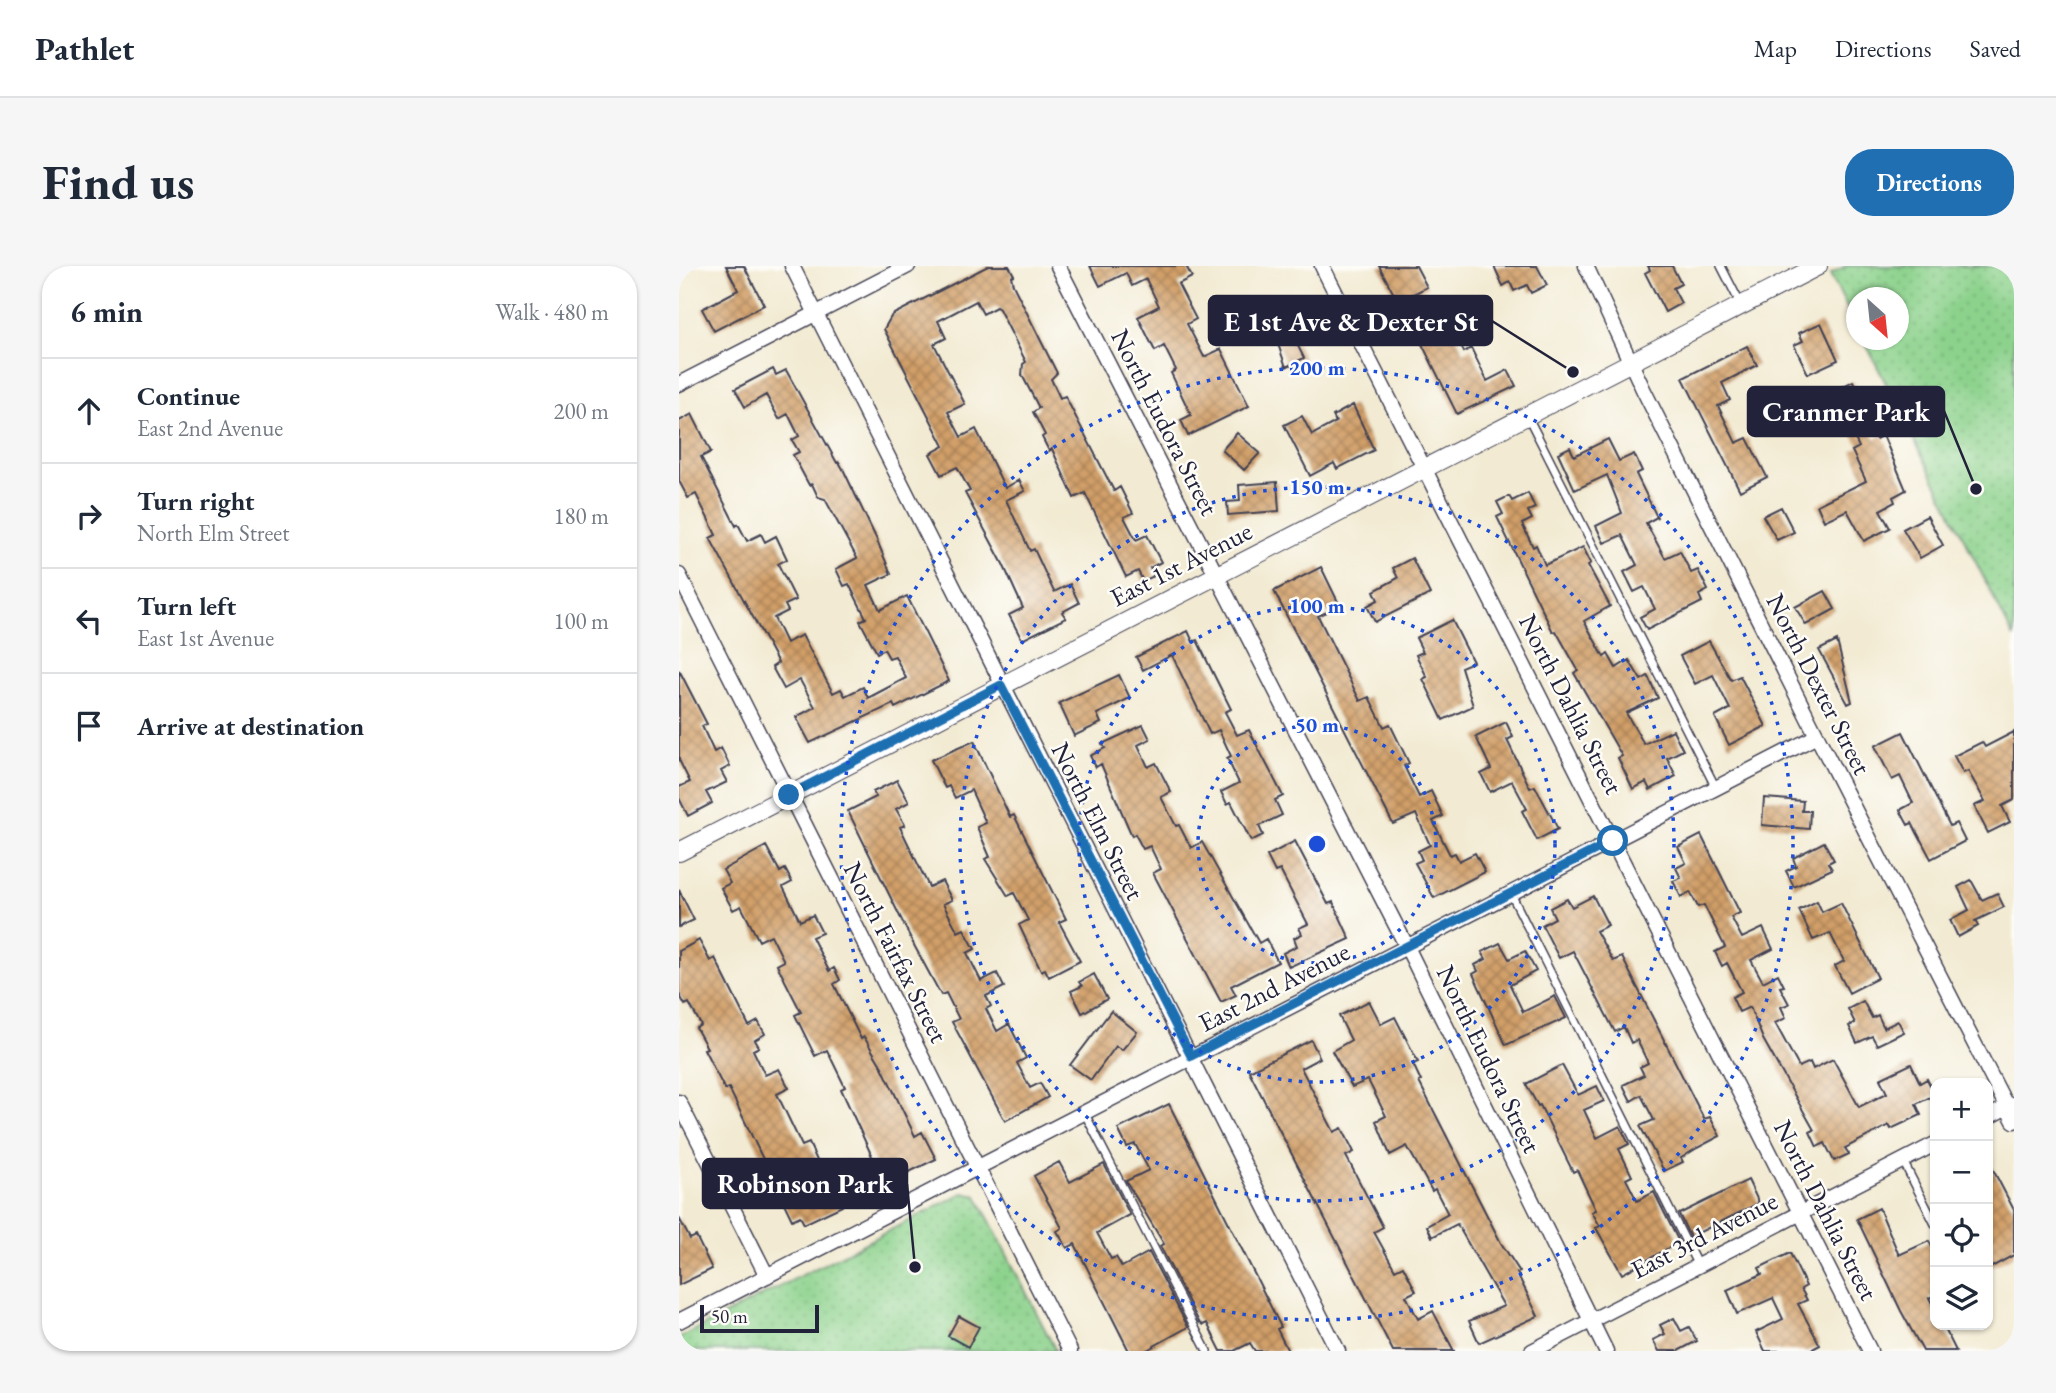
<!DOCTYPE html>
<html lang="en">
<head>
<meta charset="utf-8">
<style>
	body { margin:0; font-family:"EB Garamond",serif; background:#f6f6f7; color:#1f2937 }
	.controls { position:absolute; right:21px; bottom:21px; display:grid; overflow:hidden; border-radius:14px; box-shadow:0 2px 5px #0004 }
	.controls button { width:63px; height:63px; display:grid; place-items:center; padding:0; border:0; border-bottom:2px solid #e0e1e3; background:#fff; color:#1f2937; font:35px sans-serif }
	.compass { position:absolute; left:1167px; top:21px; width:63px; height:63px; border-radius:50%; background:#fff; box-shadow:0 2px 5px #0004; rotate:153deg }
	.scale { position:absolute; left:21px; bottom:18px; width:119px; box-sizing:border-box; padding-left:7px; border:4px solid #22223b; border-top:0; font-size:19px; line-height:24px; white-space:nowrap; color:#22223b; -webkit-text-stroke:5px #fdfcf7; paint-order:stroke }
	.stop { position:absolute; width:21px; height:21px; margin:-16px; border:5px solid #1f6fb2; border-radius:50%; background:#fff }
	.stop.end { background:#1f6fb2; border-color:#fff; box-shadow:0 2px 7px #0008 }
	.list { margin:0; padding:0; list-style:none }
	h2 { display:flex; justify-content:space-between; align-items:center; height:91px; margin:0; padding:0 28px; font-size:30px }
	h2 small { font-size:23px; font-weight:400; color:#747a83 }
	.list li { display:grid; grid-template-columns:46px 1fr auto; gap:21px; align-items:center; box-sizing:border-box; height:105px; padding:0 28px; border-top:2px solid #e0e1e3 }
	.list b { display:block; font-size:26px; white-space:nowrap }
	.list p { margin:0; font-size:23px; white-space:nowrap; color:#747a83 }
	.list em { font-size:23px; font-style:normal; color:#747a83 }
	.icon { flex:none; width:38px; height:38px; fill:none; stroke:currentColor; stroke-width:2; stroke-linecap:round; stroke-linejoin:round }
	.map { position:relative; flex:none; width:1335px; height:1085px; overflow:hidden; border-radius:28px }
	header { display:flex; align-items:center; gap:42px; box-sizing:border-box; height:98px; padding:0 35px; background:#fff; border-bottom:2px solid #e0e1e3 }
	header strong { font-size:33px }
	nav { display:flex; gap:38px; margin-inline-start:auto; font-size:24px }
	.intro { display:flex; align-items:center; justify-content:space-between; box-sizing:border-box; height:168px; padding:0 42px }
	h1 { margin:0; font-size:49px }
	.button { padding:18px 32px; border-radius:28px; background:#1f6fb2; color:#fff; font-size:24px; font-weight:700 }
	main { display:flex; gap:42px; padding:0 42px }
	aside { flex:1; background:#fff; border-radius:28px; box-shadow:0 2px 5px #0004 }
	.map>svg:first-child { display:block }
	.park { fill:url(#park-dots); stroke:#577a64; stroke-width:2 }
	.building { fill:url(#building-cross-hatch) }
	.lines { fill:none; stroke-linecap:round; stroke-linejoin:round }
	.service-casing { stroke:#414052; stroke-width:10 }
	.minor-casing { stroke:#414052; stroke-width:17 }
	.tertiary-casing { stroke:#414052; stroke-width:20 }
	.service { stroke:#fff; stroke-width:7 }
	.minor { stroke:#fff; stroke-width:14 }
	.tertiary { stroke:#fff; stroke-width:18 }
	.route { stroke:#1f6fb2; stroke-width:9 }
	.ring { fill:none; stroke:#1d4ed8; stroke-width:3.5; stroke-dasharray:3.5 7 }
	.labels { text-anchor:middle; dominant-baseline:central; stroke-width:5; stroke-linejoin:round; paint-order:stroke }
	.street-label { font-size:26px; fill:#22223b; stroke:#fdfcf7 }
	.centre { fill:#1d4ed8; stroke:#fdfcf7; stroke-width:3.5 }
	.ring-label { font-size:21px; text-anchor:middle; font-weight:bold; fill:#1d4ed8; stroke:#fdfcf7; stroke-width:5; stroke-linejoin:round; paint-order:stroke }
	.leader { fill:none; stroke:#22223b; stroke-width:2.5 }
	.callout-dot { fill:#22223b; stroke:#fdfcf7; stroke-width:2.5 }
	.callout { fill:#22223b; stroke:#22223b; stroke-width:2.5 }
	.callout-label { font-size:28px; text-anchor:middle; font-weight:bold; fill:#fff }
</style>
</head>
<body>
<header>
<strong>Pathlet</strong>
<nav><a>Map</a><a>Directions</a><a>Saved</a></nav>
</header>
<div class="intro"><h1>Find us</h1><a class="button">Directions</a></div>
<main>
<aside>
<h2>6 min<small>Walk · 480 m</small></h2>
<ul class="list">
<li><svg class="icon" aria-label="ahead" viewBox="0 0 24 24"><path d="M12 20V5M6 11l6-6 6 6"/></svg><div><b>Continue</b><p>East 2nd Avenue</p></div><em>200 m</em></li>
<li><svg class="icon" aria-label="right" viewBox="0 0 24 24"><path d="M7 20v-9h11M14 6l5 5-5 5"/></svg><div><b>Turn right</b><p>North Elm Street</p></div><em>180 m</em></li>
<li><svg class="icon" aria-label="left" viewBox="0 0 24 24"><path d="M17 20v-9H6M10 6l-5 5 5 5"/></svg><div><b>Turn left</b><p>East 1st Avenue</p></div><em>100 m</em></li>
<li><svg class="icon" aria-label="arrive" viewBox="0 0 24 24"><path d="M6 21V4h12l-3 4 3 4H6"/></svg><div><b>Arrive at destination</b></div></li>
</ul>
</aside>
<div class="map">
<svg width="1335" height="1085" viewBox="0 0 1335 1085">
	<defs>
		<pattern id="park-dots" width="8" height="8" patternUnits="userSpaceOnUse" patternTransform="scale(1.75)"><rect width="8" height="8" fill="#8cd28c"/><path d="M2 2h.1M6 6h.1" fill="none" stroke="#78b47a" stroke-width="1.8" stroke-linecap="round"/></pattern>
		<pattern id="building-cross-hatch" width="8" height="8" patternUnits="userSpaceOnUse" patternTransform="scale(1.75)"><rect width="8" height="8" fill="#d19f67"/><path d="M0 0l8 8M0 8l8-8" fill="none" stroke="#a98156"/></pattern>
	</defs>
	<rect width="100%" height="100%" fill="#fdfcf7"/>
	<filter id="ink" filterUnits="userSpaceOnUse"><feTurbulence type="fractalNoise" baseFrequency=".0143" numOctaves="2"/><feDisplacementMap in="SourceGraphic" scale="14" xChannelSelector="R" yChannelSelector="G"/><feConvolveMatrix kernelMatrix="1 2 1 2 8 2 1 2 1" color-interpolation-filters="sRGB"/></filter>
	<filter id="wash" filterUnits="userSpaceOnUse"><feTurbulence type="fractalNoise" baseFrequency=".00686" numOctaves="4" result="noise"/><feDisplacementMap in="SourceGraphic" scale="28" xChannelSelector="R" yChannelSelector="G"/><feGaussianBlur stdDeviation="1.57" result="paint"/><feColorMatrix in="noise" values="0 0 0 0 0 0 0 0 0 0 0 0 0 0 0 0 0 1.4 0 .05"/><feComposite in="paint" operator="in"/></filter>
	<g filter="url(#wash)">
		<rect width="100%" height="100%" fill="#f2ead2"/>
		<path class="park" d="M1167 0H1335V372L1185 74H1220V32H1178L1177 59 1151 8Z
			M284 927 298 930 377 1085H0V1072Z"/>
		<g id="blocks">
			<path class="building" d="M47 0H65L85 39 35 65 23 43 59 24Z
				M309 0H330L335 9 332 10 334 19 378 107 372 113 381 132 386 130 435 225 441 221 454 247 445 251 457 274 468 269 482 296 471 302 475 310 464 315 459 305 447 311 406 227 395 232 373 183 370 185 363 171 366 169 354 146 360 142 343 109 344 98 347 96 320 43 317 41 304 48 297 35 259 55 267 72 255 78 286 138 269 146 282 171 297 163 326 222 340 214 346 225 327 234 351 285 355 283 375 326 391 318 400 337 383 346 387 352 343 374 330 349 344 342 324 298 286 227 291 225 278 201 262 209 251 188 265 180 205 63 213 49Z
				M411 0H507L513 11 499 18 517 53 508 58 525 91 542 83 570 140 509 170 502 154 512 149 492 107 497 104 485 80 476 85 459 51 480 40 467 13 453 20 447 7 421 20Z
				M700 0H737L748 21 719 36Z
				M815 0H858L868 19 852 27 848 19 835 25 831 16 824 20Z
				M969 0H993L1002 18 994 22 1002 37 986 46 966 7 971 4Z
				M616 42 630 70 617 76 625 92 607 101 591 55Z
				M764 43 785 86 792 82 808 115 829 104 837 120 778 148 733 58Z
				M1142 57 1159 94 1129 108 1115 79 1124 75 1120 67Z
				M1068 80 1078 99 1043 117 1051 134 1039 140 1057 177 1068 172 1088 211 1061 225 1004 112Z
				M94 103 97 109 107 104 158 197 160 196 164 203 197 272 212 308 189 319 201 344 228 330 270 415 216 442 214 438 131 477 117 451 136 441 121 414 105 423 93 401 99 397 31 272 37 269 17 228 9 232 0 215V155L13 148 32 186 22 191 57 260 59 258 68 275 82 268 86 276 97 270 108 293 99 298 117 334 106 339 109 345 95 352 107 377 123 369 154 427 162 423 166 430 184 421 189 432 227 412 216 390 210 392 205 383 198 387 181 355 187 352 170 318 165 320 157 303 178 292 146 233 139 231 133 218 130 219 114 189 120 186 113 174 120 170 109 148 100 153 87 129 66 141 56 123Z
				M1174 115 1186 139 1182 142 1197 173 1204 169 1227 224 1214 231 1216 236 1201 244 1211 262 1185 275 1168 244 1145 255 1138 239 1187 215 1173 185 1180 181 1153 126Z
				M674 139 695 184 658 203 655 197 631 210 605 159 623 150 633 169 657 156 654 150Z
				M558 167 581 187 565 204 543 184Z
				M929 173 940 195 955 188 963 205 957 208 978 251 967 257 986 292 1001 285 1012 307 1019 304 1029 324 1020 329 1023 336 968 364 961 351 976 343 965 321 955 326 945 306 958 299 943 269 925 277 917 260 943 247 928 209 896 224 879 187 891 181 895 190Z
				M598 216 600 245 549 249 548 236 561 235 560 219Z
				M849 227 856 242 849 245 853 253 843 258 854 281 857 279 866 299 904 281 912 297 909 299 931 340 905 355 925 391 929 388 937 402 950 394 962 414 969 410 979 432 947 447 965 478 994 464 1004 484 988 492 997 510 971 524 967 516 954 523 939 492 943 490 895 407 899 404 877 365 874 366 818 251 824 248 818 236 830 230 833 235Z
				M1102 241 1115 266 1098 274 1084 250Z
				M1248 250 1264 279 1241 292 1224 263Z
				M733 292 751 328 696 356 688 340 699 334 695 325 719 312 714 302Z
				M642 301 661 340 639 350 681 435 690 431 705 461 711 458 730 497 725 500 740 531 752 525 764 550 754 555 771 589 776 587 780 595 796 587 806 606 755 632 736 597 743 594 739 585 751 579 737 548 714 558 595 325Z
				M1146 325 1156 343 1127 359 1116 341Z
				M773 354 794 396 782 401 794 440 764 454 744 413 748 411 737 389 744 386 737 372Z
				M509 365 514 376 518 374 532 403 552 443 546 446 558 469 570 464 604 530 596 534 603 549 580 560 584 569 572 575 552 536 548 538 542 526 560 517 548 492 552 490 540 464 531 468 493 389 464 404 457 391Z
				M1030 375 1052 414 1061 410 1087 460 1050 479 1036 451 1051 443 1034 409 1016 418 1001 390Z
				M1158 375 1173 436 1169 438 1140 384Z
				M0 404 28 458 23 460 35 486 42 482 51 500 42 505 48 516 27 526 33 537 9 550 0 532V521L11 516 0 494Z
				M440 409 451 432 418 448 422 457 395 470 380 437Z
				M827 456 834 471 828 474 851 522 856 520 879 563 858 574 843 545 848 543 833 515 811 526 802 508 812 503 797 471Z
				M464 459 471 473 459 479 469 501 477 497 492 526 482 531 497 560 500 559 512 582 523 576 580 677 587 673 599 696 552 720 557 729 542 736 474 607 482 603 471 580 464 583 456 568 453 570 422 498 417 501 411 490 426 482 423 478Z
				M1224 466 1271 560 1277 557 1286 575 1252 593 1233 557 1229 559 1221 544 1234 537 1221 510 1213 514 1196 480Z
				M1335 466V534L1323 540 1331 556 1309 567 1295 540 1306 535 1289 505 1284 507 1275 490 1303 476 1306 481Z
				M295 475 331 551 335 549 387 653 380 656 401 695 370 711 366 703 362 705 340 659 349 654 335 627 329 630 306 593 311 591 298 561 307 557 292 524 276 532 270 520 266 522 252 494Z
				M218 514 230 536 217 543 226 559 221 561 250 621 263 615 273 634 264 638 279 666 285 663 296 683 288 687 302 715 318 707 325 721 307 730 312 740 307 743 318 765 330 758 347 792 338 797 351 822 361 817 369 831 326 855 273 756 280 753 267 727 262 729 236 681 169 545 197 531 194 526Z
				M1085 532 1124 535 1123 545H1131L1130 563 1083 559Z
				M1022 569 1061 647 1052 651 1063 672 1084 662 1094 683 1072 694 1084 716 1099 708 1105 720 1101 721 1110 738 1102 741 1107 752 1096 757 1120 801 1131 796 1134 803 1154 793 1180 841 1208 827 1201 813 1232 798 1241 817 1248 813 1256 829 1237 838 1242 849 1212 863 1210 859 1166 882 1170 888 1155 895 1146 877 1138 881 1131 866 1135 864 1084 773 1071 741 1060 746 1053 731 1063 726 1048 697 1043 700 1036 686 1046 681 1025 639 1019 641 1011 626 1002 631 994 615 1002 612 997 602 1007 597 999 581Z
				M616 575 649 638 654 636 671 673 610 701 604 687 618 680 615 672 623 668 620 662 629 658 601 604 596 606 588 590Z
				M1145 576 1155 594 1149 597 1153 603 1115 621 1107 605 1117 600 1114 592Z
				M87 580 101 606 106 603 113 616 104 621 121 655 134 649 143 667 133 671 150 705 155 702 161 714 155 718 182 773 185 771 203 801 236 870 243 866 257 893 189 926 179 908 197 899 162 823 166 821 148 784 136 790 116 749 122 746 98 699 105 695 92 669 80 675 62 640 54 644 42 622 51 617 44 604Z
				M1292 614 1303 634 1318 627 1325 641 1296 655 1299 660 1279 671 1271 654 1290 644 1279 621Z
				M0 624 15 654 0 661Z
				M914 630 929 659 917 665 934 695 943 691 1025 853 1031 851 1041 870 1018 882 1002 892 1004 896 985 905 961 860 975 854 962 829 952 835 944 819 965 809 961 801 969 797 958 774 952 777 945 761 936 766 894 685 880 692 863 659 876 652 871 642 888 633 893 641Z
				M1138 635 1143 646 1162 637 1199 712 1170 727 1156 700 1165 695 1151 667 1134 674 1120 644Z
				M20 674 31 695 36 692 70 760 79 755 86 768 76 774 80 781 74 784 86 809 100 803 110 822 98 828 123 880 130 877 140 899 127 904 139 930 154 923 163 940 125 958 121 950 113 954 50 822 46 824 25 783 28 782 17 762 22 759 10 737 6 739 0 728V685Z
				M821 677 830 693 846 685 857 705 831 719 844 746 876 730 887 752 827 779 794 708 799 705 796 699 807 693 803 686Z
				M415 708 428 733 403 747 392 725 403 720 400 716Z
				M690 735 702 758 716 751 739 796 734 798 742 815 740 816 822 977 841 1006 838 1007 859 1050 800 1077 790 1055 825 1040 778 958 753 971 748 960 769 948 756 923 753 925 728 880 711 889 697 855 707 850 689 814 673 821 653 785 672 774 660 750Z
				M1184 735 1193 752 1199 749 1205 762 1219 755 1225 766 1198 779 1193 770 1178 777 1170 760 1176 757 1169 743Z
				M432 745 458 766 443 784 437 780 412 814 391 799Z
				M632 774 641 792 622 802 655 866 663 862 675 886 667 890 704 961 695 966 716 1004 724 1000 737 1025 727 1030 739 1053 754 1045 775 1085H714L570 805Z
				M883 799 899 829 918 820 925 835 905 844 918 872 941 860 950 878 940 883 953 910 947 913 958 935 975 926 1000 976 943 1008 917 962 921 960 913 946 917 944 898 904 894 906 861 839 859 840 847 818Z
				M490 838 602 1061 598 1063 609 1085H576L571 1077 555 1085H542L528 1057 524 1059 520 1056 481 980 485 978 447 915 470 904 456 878 448 881 439 863Z
				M1309 894 1335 944V989L1309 1003V981L1313 979 1309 971Z
				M380 896 391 916 425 898 451 949 418 967 432 993 437 991 443 1001 470 986 509 1061 466 1085H450L396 978 388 982 378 965 383 962 355 910Z
				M1069 914 1080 937 1011 971 1000 948Z
				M1200 942 1220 989 1250 975 1256 987V1029L1250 1032 1256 1043V1059H1264L1277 1085H1244L1222 1045 1178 953Z
				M0 952 11 973 17 970 33 1003 0 1019Z
				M1111 987 1127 1020 1122 1023 1128 1034 1119 1038 1141 1079 1130 1085H1086L1077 1066 1104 1053 1094 1032 1058 1048 1048 1024 1083 1008 1080 1002Z
				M280 1050 300 1061 289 1081 269 1070Z
				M995 1052 1002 1065 1010 1061 1018 1075 999 1085H980L974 1074 986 1068 981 1059Z"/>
		</g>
	</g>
	<g filter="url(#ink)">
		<use href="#blocks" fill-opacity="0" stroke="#414052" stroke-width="2"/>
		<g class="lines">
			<defs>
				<path id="service" d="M1042 0 1062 39
					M849 151 1037 522
					M832 628 1019 1000
					M405 846 528 1085
					M1224 895 1256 958"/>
				<path id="minor" d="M113 0 659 1085
					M379 0 728 681 927 1085
					M643 0 1191 1085
					M907 0 964 123 1138 470 1335 855
					M0 118 229 0
					M0 309 391 1085
					M0 836 88 1010
					M1309 851 1334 838
					M0 1055 1138 470
					M853 1085 1256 878"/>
				<path id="tertiary" d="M0 586 1139 0"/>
			</defs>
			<use href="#service" class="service-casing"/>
			<use href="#minor" class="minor-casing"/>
			<use href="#tertiary" class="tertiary-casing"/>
			<use href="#service" class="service"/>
			<use href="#minor" class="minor"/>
			<use href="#tertiary" class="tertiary"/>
		</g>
	</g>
	<g class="lines" filter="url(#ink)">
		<path class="route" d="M110 529 322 419 512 790 934 575"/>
	</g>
	<g class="ring">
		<circle cx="638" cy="578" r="119"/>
		<circle cx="638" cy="578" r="238"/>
		<circle cx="638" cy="578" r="357"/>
		<circle cx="638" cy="578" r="476"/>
	</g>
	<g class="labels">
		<g class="street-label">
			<text transform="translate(486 156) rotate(63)">North Eudora Street</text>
			<text transform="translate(502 298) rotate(-27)">East 1st Avenue</text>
			<text transform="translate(1140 418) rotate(63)">North Dexter Street</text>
			<text transform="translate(892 438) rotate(63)">North Dahlia Street</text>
			<text transform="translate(419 555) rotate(63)">North Elm Street</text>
			<text transform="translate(217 686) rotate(63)">North Fairfax Street</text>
			<text transform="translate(595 721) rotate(-27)">East 2nd Avenue</text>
			<text transform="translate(810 793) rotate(64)">North Eudora Street</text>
			<text transform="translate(1147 944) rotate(63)">North Dahlia Street</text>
			<text transform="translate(1025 969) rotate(-27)">East 3rd Avenue</text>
		</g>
	</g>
	<circle cx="638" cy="578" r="10" class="centre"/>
	<g class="ring-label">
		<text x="638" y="109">200 m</text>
		<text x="638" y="228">150 m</text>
		<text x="638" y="347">100 m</text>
		<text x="638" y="466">50 m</text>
	</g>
	<path class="leader" d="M894 106L813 55M1297 223L1265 145M236 1001L228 918"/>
	<g class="callout-dot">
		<circle cx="894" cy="106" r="7"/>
		<circle cx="1297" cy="223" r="7"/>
		<circle cx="236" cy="1001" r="7"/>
	</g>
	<g class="callout">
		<rect x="530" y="30" width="283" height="49" rx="7"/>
		<rect x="1069" y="121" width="196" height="49" rx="7"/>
		<rect x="24" y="893" width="204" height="49" rx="7"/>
	</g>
	<g class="callout-label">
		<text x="672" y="65">E 1st Ave &amp; Dexter St</text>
		<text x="1167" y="155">Cranmer Park</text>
		<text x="126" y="927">Robinson Park</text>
	</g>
</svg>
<div class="controls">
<button>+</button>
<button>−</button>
<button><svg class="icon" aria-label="locate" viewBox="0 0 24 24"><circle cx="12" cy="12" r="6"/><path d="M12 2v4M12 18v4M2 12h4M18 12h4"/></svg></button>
<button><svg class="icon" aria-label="layers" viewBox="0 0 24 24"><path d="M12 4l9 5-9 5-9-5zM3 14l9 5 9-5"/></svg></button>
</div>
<svg class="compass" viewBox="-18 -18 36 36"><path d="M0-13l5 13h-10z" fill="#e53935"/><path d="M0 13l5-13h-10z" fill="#747a83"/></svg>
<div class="scale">50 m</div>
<div class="stop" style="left:934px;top:575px"></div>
<div class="stop end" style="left:110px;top:529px"></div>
</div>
</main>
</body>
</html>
